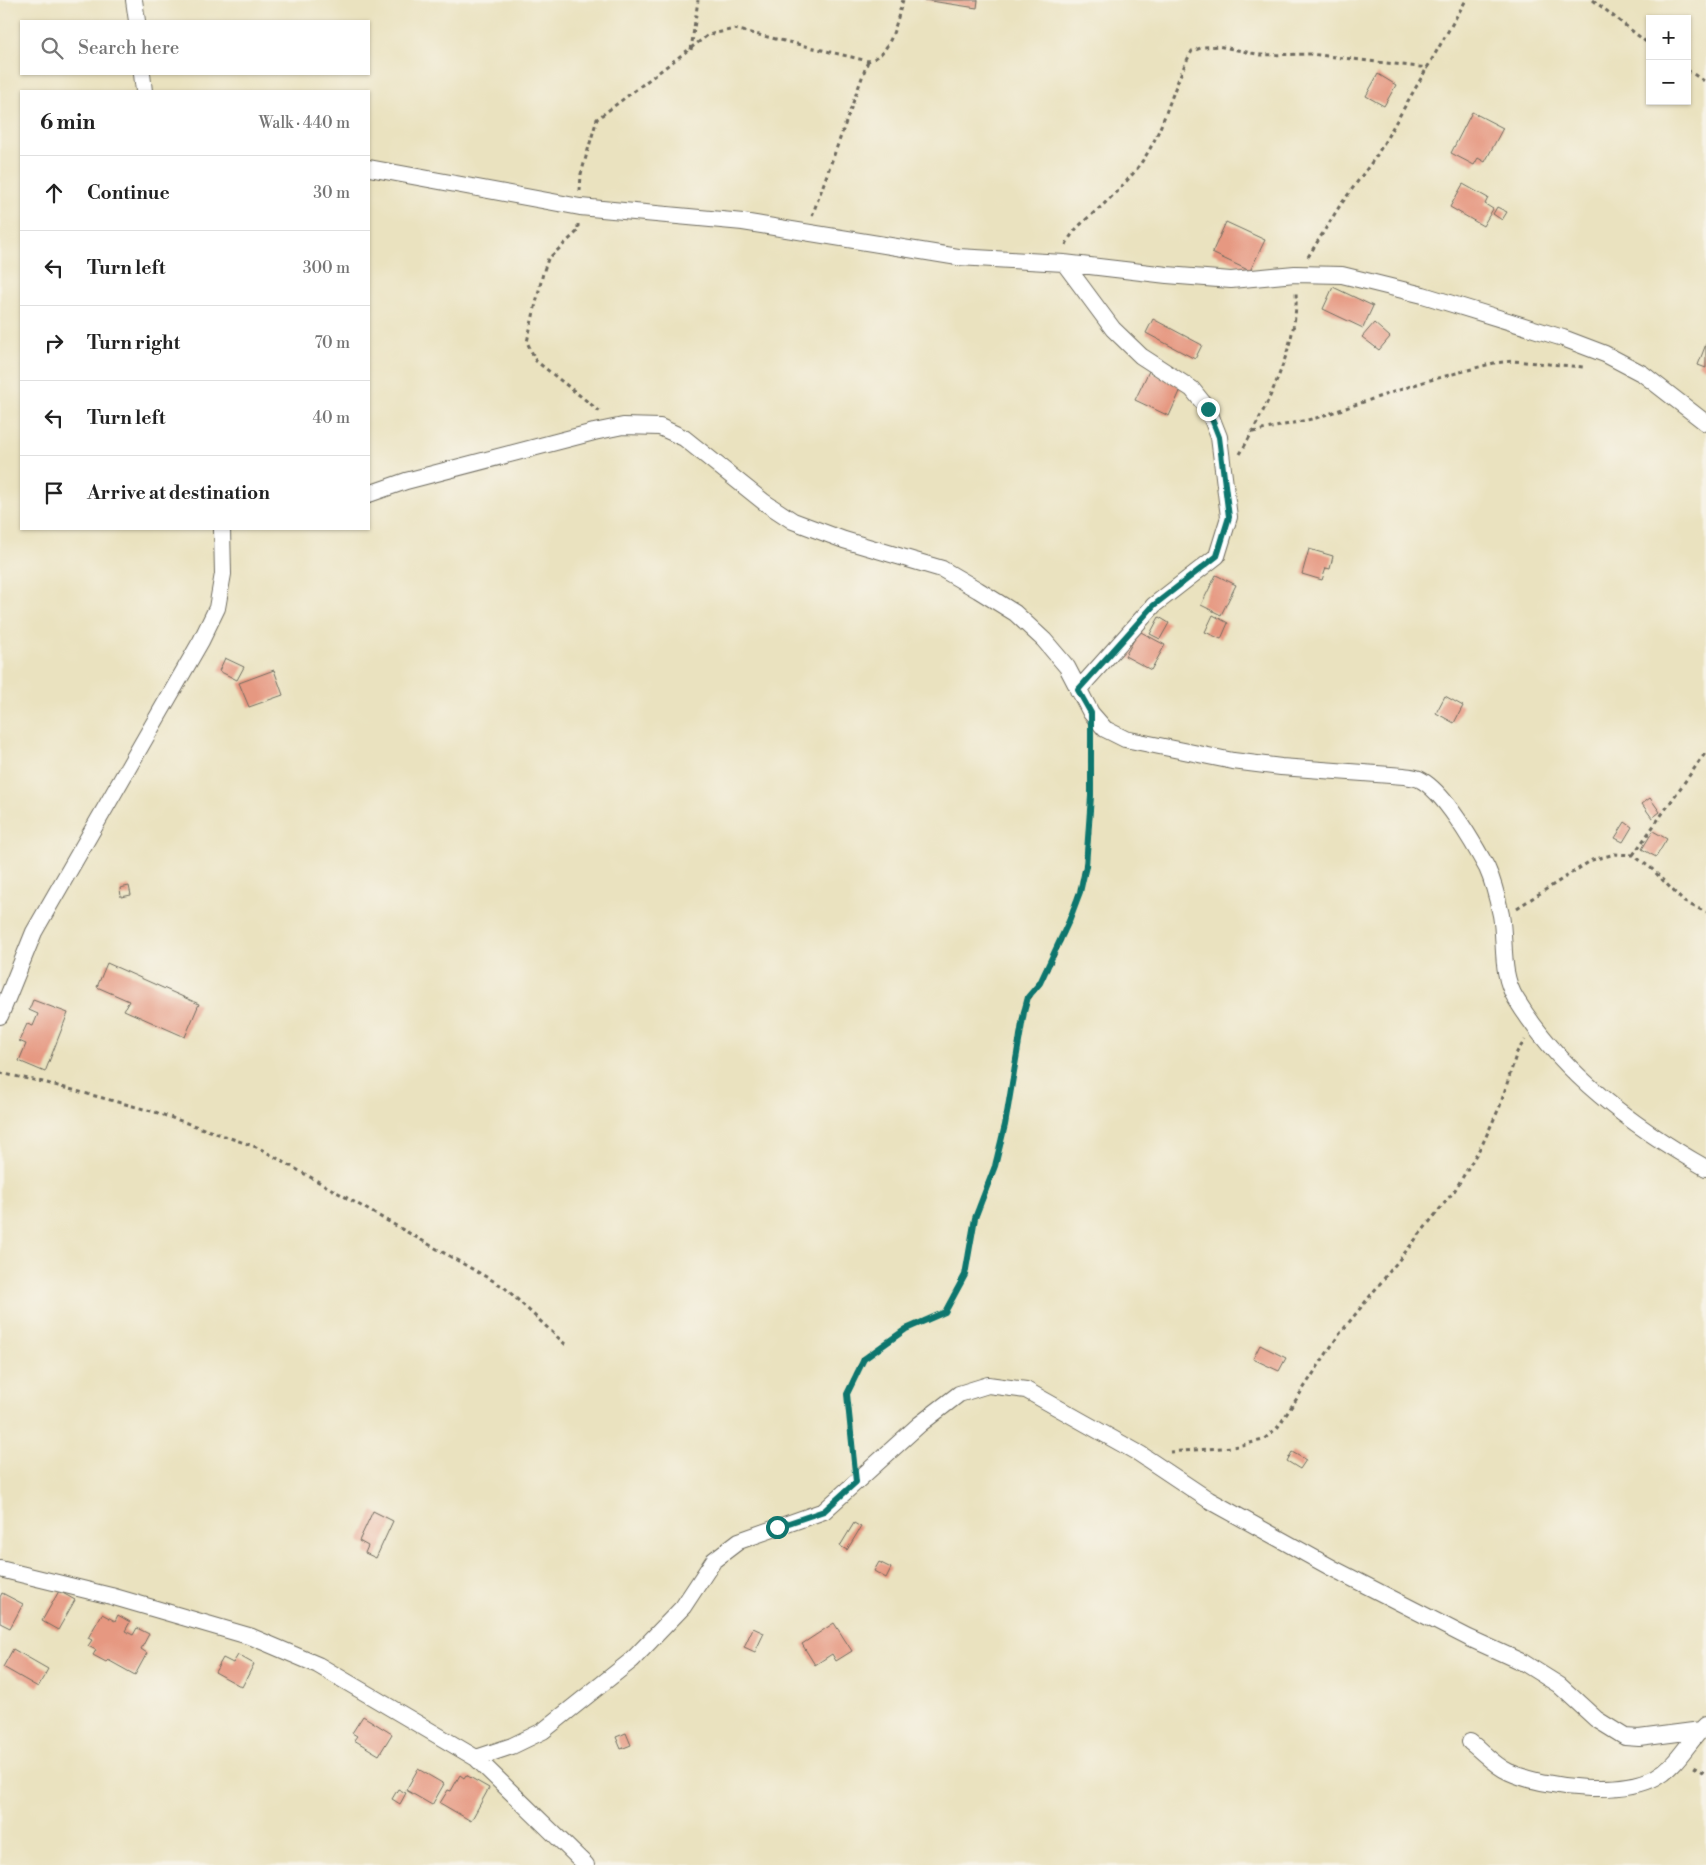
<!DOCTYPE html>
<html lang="en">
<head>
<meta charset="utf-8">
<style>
	body { margin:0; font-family:"Libre Bodoni",serif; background:#f2f2f2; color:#222 }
	.controls { position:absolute; right:15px; top:15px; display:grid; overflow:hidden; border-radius:0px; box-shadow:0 1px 4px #0004 }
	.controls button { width:45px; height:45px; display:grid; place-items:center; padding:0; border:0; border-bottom:1px solid #e0e0e0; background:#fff; color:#222; font:25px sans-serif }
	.stop { position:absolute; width:15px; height:15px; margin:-11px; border:4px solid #0f766e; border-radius:50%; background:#fff }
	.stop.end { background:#0f766e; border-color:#fff; box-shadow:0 1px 5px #0008 }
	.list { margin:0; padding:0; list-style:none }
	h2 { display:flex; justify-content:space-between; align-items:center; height:65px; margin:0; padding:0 20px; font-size:21px }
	h2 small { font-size:16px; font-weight:400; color:#767676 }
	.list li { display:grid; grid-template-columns:32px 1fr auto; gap:15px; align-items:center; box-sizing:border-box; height:75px; padding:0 20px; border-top:1px solid #e0e0e0 }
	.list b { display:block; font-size:19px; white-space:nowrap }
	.list em { font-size:16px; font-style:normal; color:#767676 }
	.icon { flex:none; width:28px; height:28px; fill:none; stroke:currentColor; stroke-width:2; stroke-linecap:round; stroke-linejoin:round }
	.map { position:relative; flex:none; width:1706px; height:1865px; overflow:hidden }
	.search { position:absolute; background:#fff; box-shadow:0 1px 4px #0004; left:20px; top:20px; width:350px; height:55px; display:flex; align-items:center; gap:12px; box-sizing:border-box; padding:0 18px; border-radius:0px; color:#767676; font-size:19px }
	.panel { position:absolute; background:#fff; box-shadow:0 1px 4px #0004; left:20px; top:90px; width:350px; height:440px; border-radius:0px }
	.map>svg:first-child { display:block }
	.building { fill:#e69881 }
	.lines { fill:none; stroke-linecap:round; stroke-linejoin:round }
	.minor-casing { stroke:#6e6b5f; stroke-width:18 }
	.path { stroke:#6e6b5f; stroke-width:3; stroke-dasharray:4 4; stroke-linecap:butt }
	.minor { stroke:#fff; stroke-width:16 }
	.route { stroke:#0f766e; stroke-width:6 }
</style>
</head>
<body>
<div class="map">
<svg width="1706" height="1865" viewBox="0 0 1706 1865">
	<rect width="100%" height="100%" fill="#f7f3e8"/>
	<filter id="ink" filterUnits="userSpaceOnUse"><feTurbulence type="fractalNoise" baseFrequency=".02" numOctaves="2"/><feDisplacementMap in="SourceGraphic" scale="10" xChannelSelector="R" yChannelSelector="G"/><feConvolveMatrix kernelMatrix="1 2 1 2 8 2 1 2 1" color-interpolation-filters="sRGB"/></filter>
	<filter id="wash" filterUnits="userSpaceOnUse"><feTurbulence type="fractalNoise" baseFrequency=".0096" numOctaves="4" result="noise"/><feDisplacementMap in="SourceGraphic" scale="20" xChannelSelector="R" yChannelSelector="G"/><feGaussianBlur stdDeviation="1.12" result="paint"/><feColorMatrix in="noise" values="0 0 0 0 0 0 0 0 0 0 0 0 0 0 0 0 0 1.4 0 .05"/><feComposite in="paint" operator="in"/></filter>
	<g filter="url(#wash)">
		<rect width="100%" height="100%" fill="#eae2bf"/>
		<g id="blocks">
			<path class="building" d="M924 0H978L977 8Z
				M1378 74 1396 85 1384 106 1366 96Z
				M1472 112 1503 128 1485 162 1478 158 1474 165 1451 153Z
				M1463 184 1488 198 1485 204 1493 209 1483 226 1450 207Z
				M1497 207 1507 212 1502 220 1493 214Z
				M1226 222 1265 240 1250 271 1212 253Z
				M1333 287 1373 306 1363 328 1323 309Z
				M1153 319 1202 345 1195 359 1146 333Z
				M1374 323 1390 337 1379 350 1362 337Z
				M1706 344V368L1698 365Z
				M1149 371 1182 387 1169 416 1135 400Z
				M1309 549 1333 556 1330 569 1326 568 1322 580 1302 574Z
				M1216 575 1236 585 1221 615 1201 605Z
				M1213 615 1228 623 1221 639 1205 632Z
				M1159 617 1169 623 1160 639 1150 634Z
				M1139 631 1165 645 1151 670 1125 656Z
				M225 658 244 667 237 680 219 671Z
				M274 670 283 695 249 707 239 683Z
				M1445 696 1463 706 1454 723 1436 713Z
				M1650 798 1660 812 1652 818 1642 804Z
				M1625 822 1632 827 1623 842 1615 838Z
				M1653 831 1667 839 1656 857 1642 849Z
				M129 886 131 895 121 897 120 888Z
				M107 963 199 1004 185 1037 124 1010 129 1001 97 987Z
				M33 1000 68 1013 45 1072 19 1061 26 1044 19 1041 27 1024 33 1026 38 1014 29 1010Z
				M1260 1345 1286 1358 1279 1371 1253 1359Z
				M1292 1452 1306 1460 1300 1469 1287 1461Z
				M373 1511 393 1521 376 1558 365 1553 368 1546 359 1541Z
				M854 1523 861 1527 847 1550 840 1546Z
				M879 1562 891 1568 886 1578 874 1571Z
				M59 1591 75 1600 58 1630 42 1621Z
				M2 1593 23 1604 10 1628 0 1623V1597Z
				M102 1614 115 1621 118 1615 130 1622 125 1631 133 1635 137 1628 149 1634 141 1649 147 1653 135 1675 108 1660 106 1662 93 1655 96 1650 88 1646 92 1640 88 1638Z
				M834 1623 852 1651 836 1661 832 1654 815 1665 802 1644Z
				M753 1628 764 1633 755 1652 744 1647Z
				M13 1649 48 1669 38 1687 3 1667Z
				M238 1655 254 1664 242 1687 215 1672 223 1658 233 1663Z
				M363 1716 392 1734 379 1755 354 1740 357 1736 352 1733Z
				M626 1733 631 1745 621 1749 616 1737Z
				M418 1769 444 1784 432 1805 406 1790Z
				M460 1775 464 1778 466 1775 489 1788 471 1821 440 1803 448 1790 451 1791Z
				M398 1789 406 1793 400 1804 392 1799Z"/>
		</g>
	</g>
	<g filter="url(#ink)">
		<use href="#blocks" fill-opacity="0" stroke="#6e6b5f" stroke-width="1"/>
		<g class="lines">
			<defs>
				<path id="minor" d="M134 0 137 21
					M142 74 144 91
					M369 168 580 207 743 222 958 257 1064 263 1167 275 1231 280 1295 274 1342 275 1423 295 1563 338 1605 354 1643 374 1706 423
					M1064 263 1113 329 1141 356 1192 389 1208 409 1219 437 1229 517 1217 556 1154 605 1078 690
					M369 494 406 481 594 432 623 426 660 427 684 438 764 502 793 521 844 540 942 569 978 590 1015 613 1044 640 1067 667 1091 713 1105 729 1125 739 1233 761 1281 767 1404 776C1409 777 1414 777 1419 779 1443 790 1474 844 1487 868 1493 881 1498 901 1501 915 1506 944 1500 973 1516 999 1561 1073 1632 1126 1706 1168
					M0 1016 34 932 201 641 217 608 223 574 222 529
					M0 1569 111 1596 252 1637 318 1665 476 1758 586 1865
					M1470 1742C1482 1751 1495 1766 1509 1772 1544 1788 1622 1796 1656 1777 1679 1764 1687 1742 1706 1725
					M476 1758 512 1746 543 1731 632 1660 683 1607 714 1560 739 1541 824 1511 920 1424 959 1394 988 1385 1026 1390 1140 1454 1209 1500 1332 1568 1469 1638 1524 1663 1559 1685 1596 1719 1625 1737 1639 1738 1701 1730"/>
			</defs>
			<use href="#minor" class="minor-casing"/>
			<path class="path" d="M1593 0 1650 45
				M691 50 698 0
				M1687 70 1706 82
				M580 191 581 174 597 119 708 35 734 29 868 61C892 55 896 21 903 0
				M812 216 868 61
				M578 224V231L548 259 543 273 527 342 536 361 602 413
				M1066 245C1072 229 1089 217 1102 206 1116 192 1133 176 1143 160 1166 126 1172 86 1192 51L1204 47 1218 46 1261 55 1310 54 1428 68
				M1308 257 1339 207 1377 155 1466 0
				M1253 432 1316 418 1423 382 1494 363 1513 361 1584 367
				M1240 454C1266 409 1299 343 1296 292
				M1633 855 1706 752
				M1517 908 1592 860 1615 854 1633 855 1652 869 1684 902 1706 912
				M0 1073 43 1082 155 1112 259 1148 504 1287 567 1346
				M1170 1452 1233 1447 1263 1440 1278 1427 1338 1336 1455 1190 1483 1143 1500 1106 1517 1052 1525 1040
				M854 1461 847 1394 863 1359 906 1329 945 1312 965 1275 975 1218 995 1166 1005 1125 1023 1012C1028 998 1033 994 1040 982 1052 964 1061 941 1069 920 1093 864 1091 801 1091 740
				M1693 1767 1706 1774"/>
			<use href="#minor" class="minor"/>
		</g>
	</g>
	<g class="lines" filter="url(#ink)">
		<path class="route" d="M777 1527 824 1511 856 1482 847 1394 864 1359 906 1329 945 1312 965 1275 975 1218 995 1166 1005 1125 1024 1012 1028 997 1040 983 1069 921 1080 892 1086 866 1091 796V713L1078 690 1154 605 1217 556 1229 517 1219 437 1208 409"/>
	</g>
</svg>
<div class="controls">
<button>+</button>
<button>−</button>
</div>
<div class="stop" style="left:777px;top:1527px"></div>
<div class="stop end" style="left:1208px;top:409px"></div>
<div class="search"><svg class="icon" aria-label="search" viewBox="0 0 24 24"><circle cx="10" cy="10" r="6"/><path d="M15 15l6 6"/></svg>Search here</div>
<section class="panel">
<h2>6 min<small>Walk · 440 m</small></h2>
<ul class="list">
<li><svg class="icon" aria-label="ahead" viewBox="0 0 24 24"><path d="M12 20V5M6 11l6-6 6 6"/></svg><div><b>Continue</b></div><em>30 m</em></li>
<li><svg class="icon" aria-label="left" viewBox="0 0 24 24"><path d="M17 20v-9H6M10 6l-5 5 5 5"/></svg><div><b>Turn left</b></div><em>300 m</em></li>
<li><svg class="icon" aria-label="right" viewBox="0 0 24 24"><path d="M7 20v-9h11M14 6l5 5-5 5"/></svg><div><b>Turn right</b></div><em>70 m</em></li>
<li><svg class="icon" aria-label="left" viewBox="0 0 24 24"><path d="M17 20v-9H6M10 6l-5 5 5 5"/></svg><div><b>Turn left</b></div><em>40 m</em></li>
<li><svg class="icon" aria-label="arrive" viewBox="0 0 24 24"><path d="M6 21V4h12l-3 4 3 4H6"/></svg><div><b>Arrive at destination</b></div></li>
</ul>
</section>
</div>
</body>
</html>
